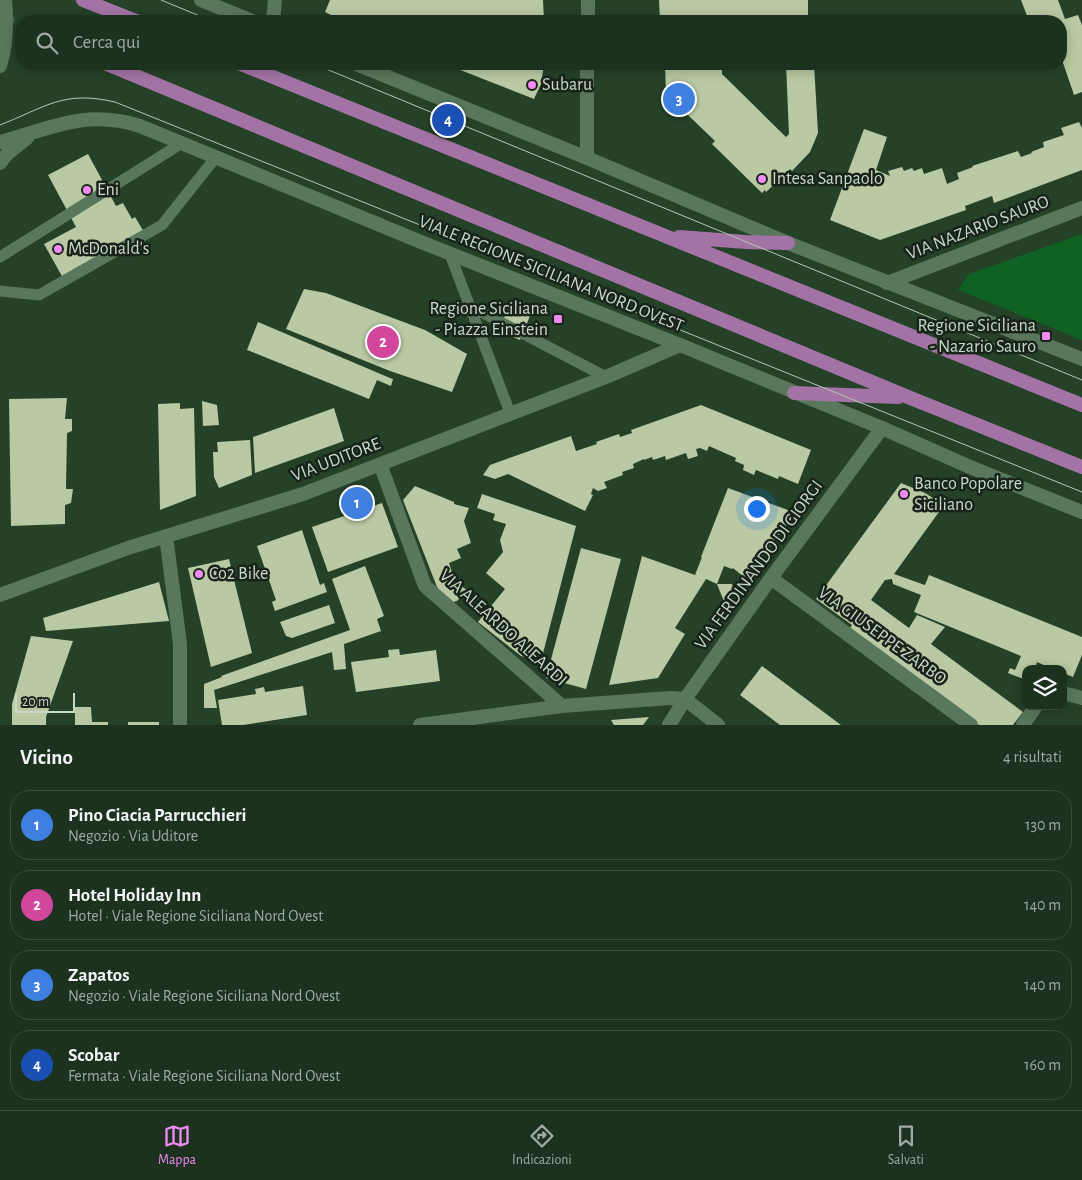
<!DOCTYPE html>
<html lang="it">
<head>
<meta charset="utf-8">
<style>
	body { margin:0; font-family:"Alegreya Sans",sans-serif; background:#293d2b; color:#f1f3f6 }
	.controls { position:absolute; right:15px; bottom:15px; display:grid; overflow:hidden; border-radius:10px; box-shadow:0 2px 12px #0003 }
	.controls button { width:45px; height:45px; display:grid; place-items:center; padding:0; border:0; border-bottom:1px solid #3a4c3c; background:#1c311e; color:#f1f3f6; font:25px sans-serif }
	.scale { position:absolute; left:15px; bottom:12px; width:60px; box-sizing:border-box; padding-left:5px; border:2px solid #c8d8c8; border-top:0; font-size:14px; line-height:18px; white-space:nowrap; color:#c8d8c8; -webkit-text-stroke:4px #182419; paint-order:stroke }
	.you { position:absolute; left:756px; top:508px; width:18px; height:18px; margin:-12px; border:4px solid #fff; border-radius:50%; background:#1a73e8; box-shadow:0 0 0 8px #1a73e833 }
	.badge { display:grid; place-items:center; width:32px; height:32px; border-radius:50%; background:#f28af3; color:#fff; font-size:16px; font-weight:700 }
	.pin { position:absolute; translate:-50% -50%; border:2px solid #fff; box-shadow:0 1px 5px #0006 }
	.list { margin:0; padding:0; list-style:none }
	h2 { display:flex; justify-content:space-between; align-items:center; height:65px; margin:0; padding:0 20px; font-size:21px }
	h2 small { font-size:16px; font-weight:400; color:#a0a9a4 }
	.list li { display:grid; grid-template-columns:32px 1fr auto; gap:15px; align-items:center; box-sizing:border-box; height:70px; margin:0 10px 10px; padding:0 10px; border:1px solid #3a4c3c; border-radius:20px }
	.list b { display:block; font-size:19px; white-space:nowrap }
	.list p { margin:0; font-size:16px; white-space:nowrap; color:#a0a9a4 }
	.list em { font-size:16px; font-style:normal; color:#a0a9a4 }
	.icon { flex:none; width:28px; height:28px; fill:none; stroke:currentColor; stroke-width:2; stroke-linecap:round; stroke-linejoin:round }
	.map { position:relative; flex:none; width:1082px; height:725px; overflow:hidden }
	.search { position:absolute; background:#1c311e; box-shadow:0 2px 12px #0003; left:15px; right:15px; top:15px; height:55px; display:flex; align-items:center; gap:12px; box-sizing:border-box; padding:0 18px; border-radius:20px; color:#a0a9a4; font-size:19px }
	.sheet { height:385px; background:#1c311e }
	nav { display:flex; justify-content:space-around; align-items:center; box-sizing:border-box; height:70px; border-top:1px solid #3a4c3c; background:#1c311e; font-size:14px; color:#a0a9a4 }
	nav a { display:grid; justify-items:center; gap:2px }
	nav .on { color:#f28af3 }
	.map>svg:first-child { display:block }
	.green { fill:#0f6223 }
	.building { fill:#b8c9a3 }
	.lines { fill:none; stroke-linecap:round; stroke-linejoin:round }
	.primary-tunnel { stroke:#3d5840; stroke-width:14; stroke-dasharray:14 7; stroke-linecap:butt }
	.service { stroke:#59775c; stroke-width:11 }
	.minor { stroke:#59775c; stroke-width:14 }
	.tertiary { stroke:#59775c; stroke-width:14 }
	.primary { stroke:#a373a5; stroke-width:14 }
	.tram { stroke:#b4c6b5; stroke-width:1 }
	.poi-dot { fill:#f28af3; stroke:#182419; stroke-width:2 }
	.labels { text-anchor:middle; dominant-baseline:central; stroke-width:5; stroke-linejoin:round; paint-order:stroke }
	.poi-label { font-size:18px; fill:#c8d8c8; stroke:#182419; text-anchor:start }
	.street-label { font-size:18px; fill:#c8d8c8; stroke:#182419 }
</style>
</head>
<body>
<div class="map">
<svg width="1082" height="725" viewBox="0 0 1082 725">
	<rect width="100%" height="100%" fill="#254128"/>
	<path class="green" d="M1082 234V340L958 290 969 274Z"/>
	<path class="building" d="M330 0H543L544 21H342V20L325 12Z
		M659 0H808V17L721 21H660Z
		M1021 0H1058L1065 19 1078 15 1082 25V92L1074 95 1061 57V21H1029Z
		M445 64H544L541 84 534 99Z
		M665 64H722V74L786 137 789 134 786 64H814L818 133 810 152 792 171 790 169 788 172 790 174 787 176 785 174 766 192 765 190 762 193 712 144 715 141 666 94Z
		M1079 122 1082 128V170L994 203 992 196 965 206 966 210 880 240 830 220 864 129 887 137 876 170 890 176 888 171 902 167 904 171 912 168 914 171 922 168 924 174 942 168 947 184 959 179 957 173 973 167 972 166 1018 151 1021 157 1032 153 1031 152 1044 147 1043 142 1064 135 1061 128Z
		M88 154 116 206 123 203 132 219 135 217 144 232 63 278 44 244 76 227 48 175Z
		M304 289 326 293 425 330 467 354 452 392 390 371 286 329Z
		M508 308 530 316 520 340 499 331Z
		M258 322 390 378 393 379 391 386 377 380 369 399 247 350Z
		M67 398 65 419H72V431L67 433 66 489H73L71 503 65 505V524L11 526 9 399Z
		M202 401 217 405 219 425 203 426Z
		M180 403V409L194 408 196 496 160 510 158 404Z
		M701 405 811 450 798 484 779 476 778 479 756 470 754 475 743 470 744 465 735 461 736 458 709 446 707 451 700 448 696 449 698 456 688 459 686 453 666 460 665 456 653 460 652 457 644 460V459L633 464 634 468 622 472 623 475 604 482 607 488 598 491 593 488 591 494 593 495 585 511 508 474 495 479 483 475 490 465 571 436 576 451 597 444 596 442 619 434 620 437 632 433 631 430Z
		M334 408 344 441 255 473 253 437Z
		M250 440 252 475 219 488 214 477 213 452H218L217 442Z
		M901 483 925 493 944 505 894 574 925 585 929 575 1082 637V655L1073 677 1063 673V669H1053L1037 662 1035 669H1026V680L1008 673 1010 668 1015 670 1021 656 914 612 921 595 893 584 892 579 885 580 871 600 909 628 917 615 945 627 931 644 1023 712 1013 725H979L849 630 852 625 816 599Z
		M415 486 454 502V504L469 508 464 521 471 543 457 549 461 558 449 563 455 582 467 590 457 601 453 602 439 592 403 500Z
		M728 488 796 513 745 578 733 568 732 569 724 566 717 584 706 579 675 628 685 634 658 678 609 685 642 556 695 575 702 557H701Z
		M482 494 576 526 541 661 521 656 478 622 505 589 486 573 503 552 500 540 506 524 493 520 495 514 477 508Z
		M382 503 398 547 328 572 312 527Z
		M302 530 320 585 324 583 327 592 275 611 272 602 276 600 257 546Z
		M581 548 621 559 586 689 546 678Z
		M229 559 252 653 211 667 188 568Z
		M365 566 384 616 377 619 381 631 344 644 346 669 334 670 332 652 214 690 217 708H204V684L222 677 221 676 350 630 332 579Z
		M159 582 169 621 46 631 43 618Z
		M717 584H732L734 590 725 604Z
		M329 605 335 623 292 638 286 636 280 622Z
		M31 636 73 641 46 717V725H12V704Z
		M399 649 400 655 436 650 440 681 356 692 351 662 389 657 388 650Z
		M762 666 841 725H780L740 695Z
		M303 686 307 715 243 725H222L218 700 256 694 255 689 264 687 265 692Z
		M75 707H91L92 722H108V725H75Z
		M649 717 643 725H614L611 720Z
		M128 722H159V725H128Z"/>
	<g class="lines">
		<path class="primary-tunnel" d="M0 19 21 28"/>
		<path class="service" d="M450 254 510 413
			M0 257 182 143
			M0 291 39 295 162 225 216 157
			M470 306 606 377"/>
		<path class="minor" d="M273 21 275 0
			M588 21V0
			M587 158V64
			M887 283 1082 208
			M380 464 425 586 562 706
			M166 536 180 644V725
			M771 578 971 725
			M0 595 128 548 303 494 606 377 680 345
			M1063 693 1082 698
			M420 725 562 706 670 698 685 699 718 725
			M669 725 685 699 771 578 882 428
			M1023 725 1036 706"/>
		<path class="tertiary" d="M201 0 252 21
			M356 64 587 158 788 243 1082 359
			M0 66C7 44 7 23 5 0
			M0 142C52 128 85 109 140 126L426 244 680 345 882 428 970 467 1082 512
			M0 163 7 154 27 138"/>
		<path class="primary" d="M83 0 136 21
			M107 64 908 397 1082 467
			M241 64 1082 405
			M679 237 746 242 788 243
			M794 393 898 397"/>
		<path class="tram" d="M161 0 212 21
			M314 64 1082 380
			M0 125C46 107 63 90 115 102L1082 492"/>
	</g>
	<g class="poi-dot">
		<circle cx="532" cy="85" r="5"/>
		<circle cx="762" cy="179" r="5"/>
		<circle cx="87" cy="190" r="5"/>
		<circle cx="58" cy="249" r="5"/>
		<rect x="553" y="314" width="10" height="10" rx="2.5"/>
		<rect x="1041" y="331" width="10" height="10" rx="2.5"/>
		<circle cx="904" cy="494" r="5"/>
		<circle cx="199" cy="574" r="5"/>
	</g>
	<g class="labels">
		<g class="poi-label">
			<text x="542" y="85">Subaru</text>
			<text x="772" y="179">Intesa Sanpaolo</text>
			<text x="97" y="190">Eni</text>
			<text x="68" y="249">McDonald's</text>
			<text x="548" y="309" text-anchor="end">Regione Siciliana<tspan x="548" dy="21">- Piazza Einstein</tspan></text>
			<text x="1036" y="326" text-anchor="end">Regione Siciliana<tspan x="1036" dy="21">- Nazario Sauro</tspan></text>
			<text x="914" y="484">Banco Popolare<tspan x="914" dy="21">Siciliano</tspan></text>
			<text x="209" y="574">Co2 Bike</text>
		</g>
		<g class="street-label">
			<text transform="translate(978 228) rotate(-21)">VIA NAZARIO SAURO</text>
			<text transform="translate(551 274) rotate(22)">VIALE REGIONE SICILIANA NORD OVEST</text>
			<text transform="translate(336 460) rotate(-21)">VIA UDITORE</text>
			<text transform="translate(759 565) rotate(-54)">VIA FERDINANDO DI GIORGI</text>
			<text transform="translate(503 628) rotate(42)">VIA ALEARDO ALEARDI</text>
			<text transform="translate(882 636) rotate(36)">VIA GIUSEPPE ZARBO</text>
		</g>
	</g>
</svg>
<div class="controls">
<button><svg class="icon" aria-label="layers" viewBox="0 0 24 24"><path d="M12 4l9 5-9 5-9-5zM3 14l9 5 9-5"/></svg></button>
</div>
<div class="scale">20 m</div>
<div class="you"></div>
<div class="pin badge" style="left:357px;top:503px;background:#3f7fe0">1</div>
<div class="pin badge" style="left:383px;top:342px;background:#d1479c">2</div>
<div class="pin badge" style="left:679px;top:99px;background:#3f7fe0">3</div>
<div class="pin badge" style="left:448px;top:120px;background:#1a4fb4">4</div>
<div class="search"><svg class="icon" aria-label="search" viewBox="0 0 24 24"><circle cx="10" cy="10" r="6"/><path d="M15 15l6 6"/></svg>Cerca qui</div>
</div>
<section class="sheet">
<h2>Vicino<small>4 risultati</small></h2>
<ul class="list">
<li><span class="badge" style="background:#3f7fe0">1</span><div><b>Pino Ciacia Parrucchieri</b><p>Negozio · Via Uditore</p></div><em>130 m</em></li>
<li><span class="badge" style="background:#d1479c">2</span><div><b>Hotel Holiday Inn</b><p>Hotel · Viale Regione Siciliana Nord Ovest</p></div><em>140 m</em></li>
<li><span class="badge" style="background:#3f7fe0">3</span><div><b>Zapatos</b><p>Negozio · Viale Regione Siciliana Nord Ovest</p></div><em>140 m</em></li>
<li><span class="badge" style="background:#1a4fb4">4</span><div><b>Scobar</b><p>Fermata · Viale Regione Siciliana Nord Ovest</p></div><em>160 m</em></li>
</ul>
</section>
<nav>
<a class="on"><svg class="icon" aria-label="map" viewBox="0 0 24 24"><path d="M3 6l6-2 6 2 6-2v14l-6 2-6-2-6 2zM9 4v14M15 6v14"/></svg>Mappa</a>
<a><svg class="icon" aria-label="directions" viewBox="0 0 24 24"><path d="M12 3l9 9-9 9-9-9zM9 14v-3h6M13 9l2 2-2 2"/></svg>Indicazioni</a>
<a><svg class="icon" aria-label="saved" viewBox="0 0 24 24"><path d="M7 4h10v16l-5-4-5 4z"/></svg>Salvati</a>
</nav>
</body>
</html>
